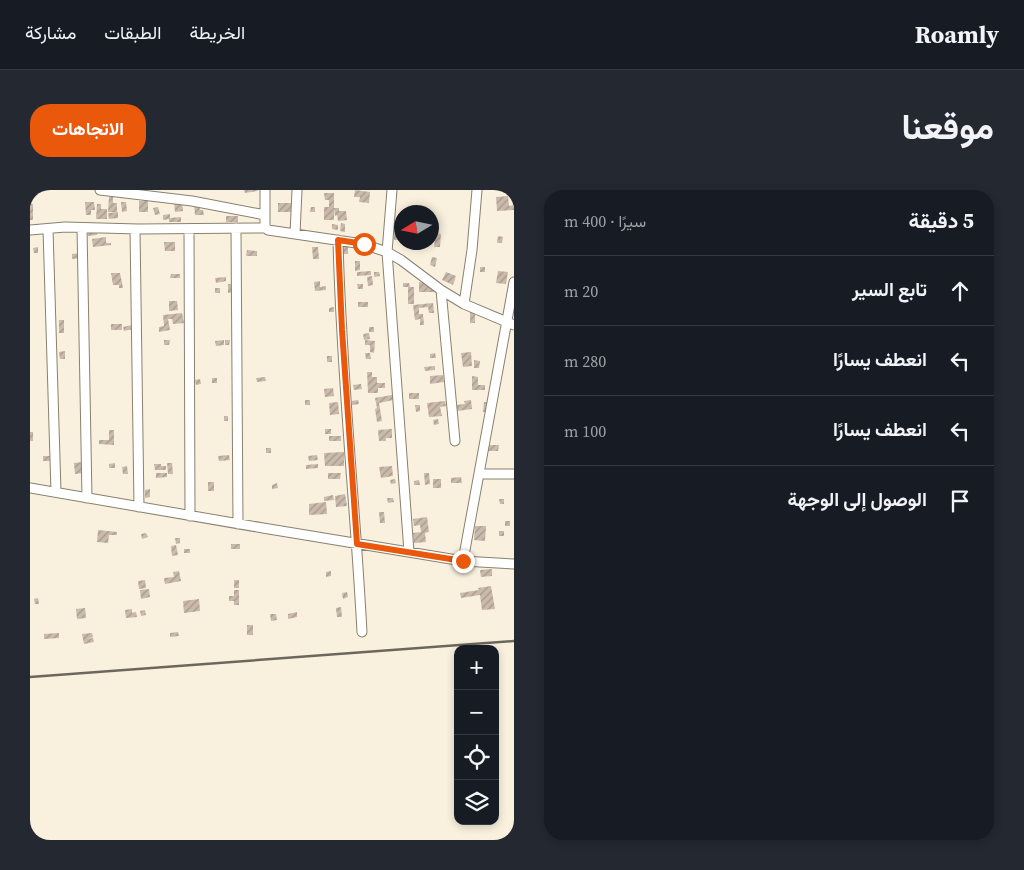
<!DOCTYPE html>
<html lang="ar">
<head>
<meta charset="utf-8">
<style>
	body { margin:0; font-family:"Source Serif 4",Vazirmatn,serif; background:#242831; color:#f1f3f6; direction:rtl }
	.controls { position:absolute; right:15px; bottom:15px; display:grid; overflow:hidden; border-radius:10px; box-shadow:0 2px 8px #0003 }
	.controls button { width:45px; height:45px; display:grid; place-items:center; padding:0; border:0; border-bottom:1px solid #363941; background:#171b24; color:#f1f3f6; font:25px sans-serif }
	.compass { position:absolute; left:364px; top:15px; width:45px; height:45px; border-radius:50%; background:#171b24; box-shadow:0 2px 8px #0003; rotate:260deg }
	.stop { position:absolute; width:15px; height:15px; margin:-11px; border:4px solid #ea580c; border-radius:50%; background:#fff }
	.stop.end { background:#ea580c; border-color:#fff; box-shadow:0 1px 5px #0008 }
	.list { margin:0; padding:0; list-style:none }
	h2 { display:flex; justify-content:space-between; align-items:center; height:65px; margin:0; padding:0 20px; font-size:21px }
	h2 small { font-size:16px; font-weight:400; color:#9ea1a6 }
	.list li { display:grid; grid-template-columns:32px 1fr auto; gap:15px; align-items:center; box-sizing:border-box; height:70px; padding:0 20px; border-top:1px solid #363941 }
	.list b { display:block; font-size:19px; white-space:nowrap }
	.list em { font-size:16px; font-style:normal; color:#9ea1a6 }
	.icon { flex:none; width:28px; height:28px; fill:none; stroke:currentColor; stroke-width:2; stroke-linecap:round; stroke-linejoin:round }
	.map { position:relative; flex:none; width:484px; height:650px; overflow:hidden; direction:ltr; border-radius:20px }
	header { display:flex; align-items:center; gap:30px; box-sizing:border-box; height:70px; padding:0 25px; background:#171b24; border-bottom:1px solid #363941 }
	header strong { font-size:24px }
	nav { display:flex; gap:28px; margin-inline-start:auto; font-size:18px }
	.intro { display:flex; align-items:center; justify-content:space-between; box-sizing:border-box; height:120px; padding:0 30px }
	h1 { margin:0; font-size:35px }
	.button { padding:12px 22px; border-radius:20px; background:#ea580c; color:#fff; font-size:18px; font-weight:700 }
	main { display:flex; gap:30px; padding:0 30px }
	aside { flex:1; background:#171b24; border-radius:20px; box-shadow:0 2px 8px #0003 }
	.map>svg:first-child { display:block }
	.building { fill:url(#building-hatch) }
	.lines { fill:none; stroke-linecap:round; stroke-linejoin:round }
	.minor-casing { stroke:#898170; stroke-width:11 }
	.minor { stroke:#fff; stroke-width:9 }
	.rail { stroke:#6c675d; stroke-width:2.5 }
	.route { stroke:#ea580c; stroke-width:6 }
</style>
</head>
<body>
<header>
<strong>Roamly</strong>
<nav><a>الخريطة</a><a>الطبقات</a><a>مشاركة</a></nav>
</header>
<div class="intro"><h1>موقعنا</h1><a class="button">الاتجاهات</a></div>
<main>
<aside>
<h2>5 دقيقة<small>سيرًا · 400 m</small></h2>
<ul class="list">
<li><svg class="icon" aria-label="ahead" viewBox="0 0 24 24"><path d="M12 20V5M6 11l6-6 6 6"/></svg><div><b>تابع السير</b></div><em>20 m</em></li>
<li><svg class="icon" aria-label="left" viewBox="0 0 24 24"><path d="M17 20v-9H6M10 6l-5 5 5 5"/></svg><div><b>انعطف يسارًا</b></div><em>280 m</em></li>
<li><svg class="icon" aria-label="left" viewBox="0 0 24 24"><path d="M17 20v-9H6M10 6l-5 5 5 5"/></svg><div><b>انعطف يسارًا</b></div><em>100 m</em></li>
<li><svg class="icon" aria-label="arrive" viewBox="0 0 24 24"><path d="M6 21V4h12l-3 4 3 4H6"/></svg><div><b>الوصول إلى الوجهة</b></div></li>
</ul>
</aside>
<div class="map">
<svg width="484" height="650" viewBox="0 0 484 650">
	<defs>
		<pattern id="building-hatch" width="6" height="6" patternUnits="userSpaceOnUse" patternTransform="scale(1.25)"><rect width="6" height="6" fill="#cabaac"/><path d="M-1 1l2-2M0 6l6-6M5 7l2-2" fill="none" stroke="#a5988d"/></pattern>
	</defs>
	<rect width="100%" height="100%" fill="#f9f1de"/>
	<path class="building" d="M214 0H227L228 1 215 3Z
		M325 0 340 2 339 13 329 12 330 7H324Z
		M294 3H304V30H294V17H299V10H295Z
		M478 6 479 16 484 15V20L467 21 466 7Z
		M79 7H83V13H87V22H78Z
		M109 11H118V22H109Z
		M152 11 153 21 145 22 144 12Z
		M55 12H64L65 20H61V25H56Z
		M91 12H96L97 21 92 22Z
		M248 13H264V22H248Z
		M0 14H3V30H0Z
		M67 14H71V19H77V29H66Z
		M164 14H169L170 20H173L174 25H165Z
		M128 17 130 24 125 25 123 18Z
		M281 17H285V22H280Z
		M304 18H309V21H316L317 30 308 31 307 25 305 26Z
		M88 22V28L79 29 78 23Z
		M140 24V28L151 27V32H139V29L133 30V25Z
		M196 26H208V32H196Z
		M311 33 315 34V42L310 41Z
		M302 34 308 35V40L302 39Z
		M66 40 67 45 58 46V41Z
		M364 43H368V50H364Z
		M406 43 411 44 410 57H404Z
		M468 46 473 47 472 53H467Z
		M76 47V53H81V55L63 57 62 49Z
		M134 52H145V61H135Z
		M8 57V63H4L3 58Z
		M282 57H288L289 69H283Z
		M313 57H318V64H313Z
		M217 60 227 61V66H216Z
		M50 63V68L42 69V64Z
		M402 67 407 68 405 77 400 75Z
		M325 71H330V80L325 81Z
		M450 77H455V82H450Z
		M341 81V85L327 86V82Z
		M468 81 478 82 476 94 466 93Z
		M344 82H349L350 86 344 87Z
		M416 82 426 86 423 95 412 90Z
		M81 83H90L93 98H89V95H83Z
		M141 84H150V88H140Z
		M342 86 343 95 338 96 337 87Z
		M196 87V91L186 93 185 88Z
		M290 91V97L296 96V100L285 101 284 92Z
		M389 92 398 93V97H407V102H389Z
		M373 93H379L380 97H384V114H378V97H373Z
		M198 94H205V102L198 103Z
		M327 94H333V99H328Z
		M185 98H190V103H185Z
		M139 111H147L148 120 139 121Z
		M328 112H338V117H328Z
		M403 113 404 123H399L398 117 389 118V124H393L394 135H390V129L385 130 383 115Z
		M304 117V122H299V118Z
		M440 121 445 122V133H440Z
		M152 123 154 133 143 134 142 129H138L140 140 129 142V137L134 136 133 125Z
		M29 130H34V143H29Z
		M81 134H92V140H81Z
		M102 135 103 139 94 141 93 137Z
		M339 137H344V142H339Z
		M339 143 340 149 334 150 333 144Z
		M134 150H140L139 155H134Z
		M194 150V155L186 156 185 151Z
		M195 150H200L199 155H195Z
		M335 150 345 151 344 163 340 162V155H335Z
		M35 161V169H30L29 162Z
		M441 162 442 176 433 177 431 163Z
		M335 163H340L341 169H336Z
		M405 163 406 168H400V164Z
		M297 166H302V172H297Z
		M444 170 450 171 449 178H444Z
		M405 176V180L395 181 394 177Z
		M337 182H342V187H347V193H355V198H348V203H338Z
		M413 185 414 192 400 194V186Z
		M442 186 448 187V195H455V200H442Z
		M235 187 236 191 227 192 226 188Z
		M182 188H187V193H182Z
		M170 189 171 194 166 195 165 190Z
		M331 194 332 199 324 200 323 195Z
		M303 198 304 206 295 207 294 199Z
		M379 203H389V209H379Z
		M367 204 368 209 349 213 352 231 347 232 345 219 347 218 345 208Z
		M275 210H280V215H275Z
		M328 210 329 214 322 215V211Z
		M441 210 442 219 427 221 426 215 435 214 434 211Z
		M415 211 416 216 410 217 412 226 399 227 397 213Z
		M308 212 309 224 300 225 299 213Z
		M454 212H458L457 222H453Z
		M385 215H390V221L386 222Z
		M194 226H198V231H194Z
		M408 229 409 234 404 235 403 230Z
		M295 239H301V244H295Z
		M362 239V248H356V251H349L348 240Z
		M79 240H84V255L69 254V250H79Z
		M0 242H3V251H0Z
		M299 246H311V251H299Z
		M459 255H469L468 261H458Z
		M236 258H241V263H236Z
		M314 262V276H295L294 263Z
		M199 265 200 270 189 271 188 266Z
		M287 265 288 270 279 271 278 266Z
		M13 266H25V271H13Z
		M52 272 54 283 45 284 44 273Z
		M85 273V278H79V274Z
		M137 273H142L143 284H138Z
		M124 274H131V276H136V280H125Z
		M288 274V278L276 279V275Z
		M97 276 98 284H93L92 277Z
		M362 276 363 286 351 288 349 277Z
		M126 283H137V287L126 288Z
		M298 283H311L310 289H298Z
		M394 283H399L400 294 395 295Z
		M431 287 432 293H421V288Z
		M365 289 366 293 361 294 360 290Z
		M403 289H411V298H403Z
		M389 290 390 295H384V291Z
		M178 292H184V301H178Z
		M247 293 248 298 242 299V295Z
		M120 299V307L115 308V300Z
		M315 304 317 316 306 317 305 306Z
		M303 305 304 310 294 311V307Z
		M357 308H363L364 312 358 313Z
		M469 309H474V314H470Z
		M296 312 297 324 279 325V314Z
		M349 322H354L355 333H350Z
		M397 327 399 342 395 343 396 352 384 353 383 343 391 342 390 335 384 336 383 329Z
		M475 331H480V336H475Z
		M445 336H456L455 351 444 350Z
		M68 340 87 342V345H79L78 353 67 352Z
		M469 341H474V346H469Z
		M116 343 118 347 112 349 111 344Z
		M145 348H150V353L146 354Z
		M201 354H210V359H201Z
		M146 355 148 365 142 366 141 356Z
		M154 359H160V363H154Z
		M462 379V386L451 387 450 380Z
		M149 381 151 391 135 394 134 388 144 387 143 382Z
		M301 381V386L296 387V382Z
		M115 390 116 398 109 399 108 391Z
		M204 390H209V398H204Z
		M461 396 465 419 452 420 450 405 431 408 430 403 449 400 448 398Z
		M119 399 120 407 111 409 110 400Z
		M204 400H209V415H204V411H199V406H204Z
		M317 402 318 407 313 409 312 403Z
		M8 408 9 414H5L4 409Z
		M169 409 170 421 154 423 153 411Z
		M311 417 312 427H307L306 418Z
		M55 418 56 428 47 429 46 419Z
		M102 419V423L106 422 107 427 96 428 95 420Z
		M115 420 116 425 111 426 110 421Z
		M267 422V427L258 429V424Z
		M240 424H246L247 430 241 431Z
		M217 435H223V445H217Z
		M148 442 149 446 140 447V443Z
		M29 443V448L14 449V444Z
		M62 443 63 447 57 449 63 448 64 452 54 454 52 444Z"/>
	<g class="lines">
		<defs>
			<path id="minor" d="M70 0 162 11 235 25
				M235 0V36L236 38
				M362 0 357 62 379 362
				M52 38 57 308
				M206 38 208 334
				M18 39 26 302
				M105 39 109 317
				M159 39 160 326
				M0 40 35 37 108 39 236 38 238 40 333 54 357 62 371 70 411 100 434 114 484 135
				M265 44 267 0
				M308 50C311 181 325 311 332 442
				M411 100 425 251
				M434 114 442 60 447 0
				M449 284H484
				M0 298 233 338 433 371 484 374
				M433 371 484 92"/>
		</defs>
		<use href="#minor" class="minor-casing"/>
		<use href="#minor" class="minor"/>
		<path class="rail" d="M0 487 484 451"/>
	</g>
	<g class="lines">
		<path class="route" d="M334 54 308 50 312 140 327 354 433 371"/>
	</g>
</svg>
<div class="controls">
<button>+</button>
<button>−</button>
<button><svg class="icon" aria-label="locate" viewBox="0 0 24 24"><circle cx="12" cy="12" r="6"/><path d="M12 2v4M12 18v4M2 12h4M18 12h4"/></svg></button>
<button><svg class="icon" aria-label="layers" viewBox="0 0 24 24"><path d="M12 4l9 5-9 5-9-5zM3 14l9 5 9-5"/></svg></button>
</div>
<svg class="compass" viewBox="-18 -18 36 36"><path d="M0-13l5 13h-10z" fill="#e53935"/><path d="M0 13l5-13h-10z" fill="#9ea1a6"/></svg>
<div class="stop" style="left:334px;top:54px"></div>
<div class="stop end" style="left:433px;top:371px"></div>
</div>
</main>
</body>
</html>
